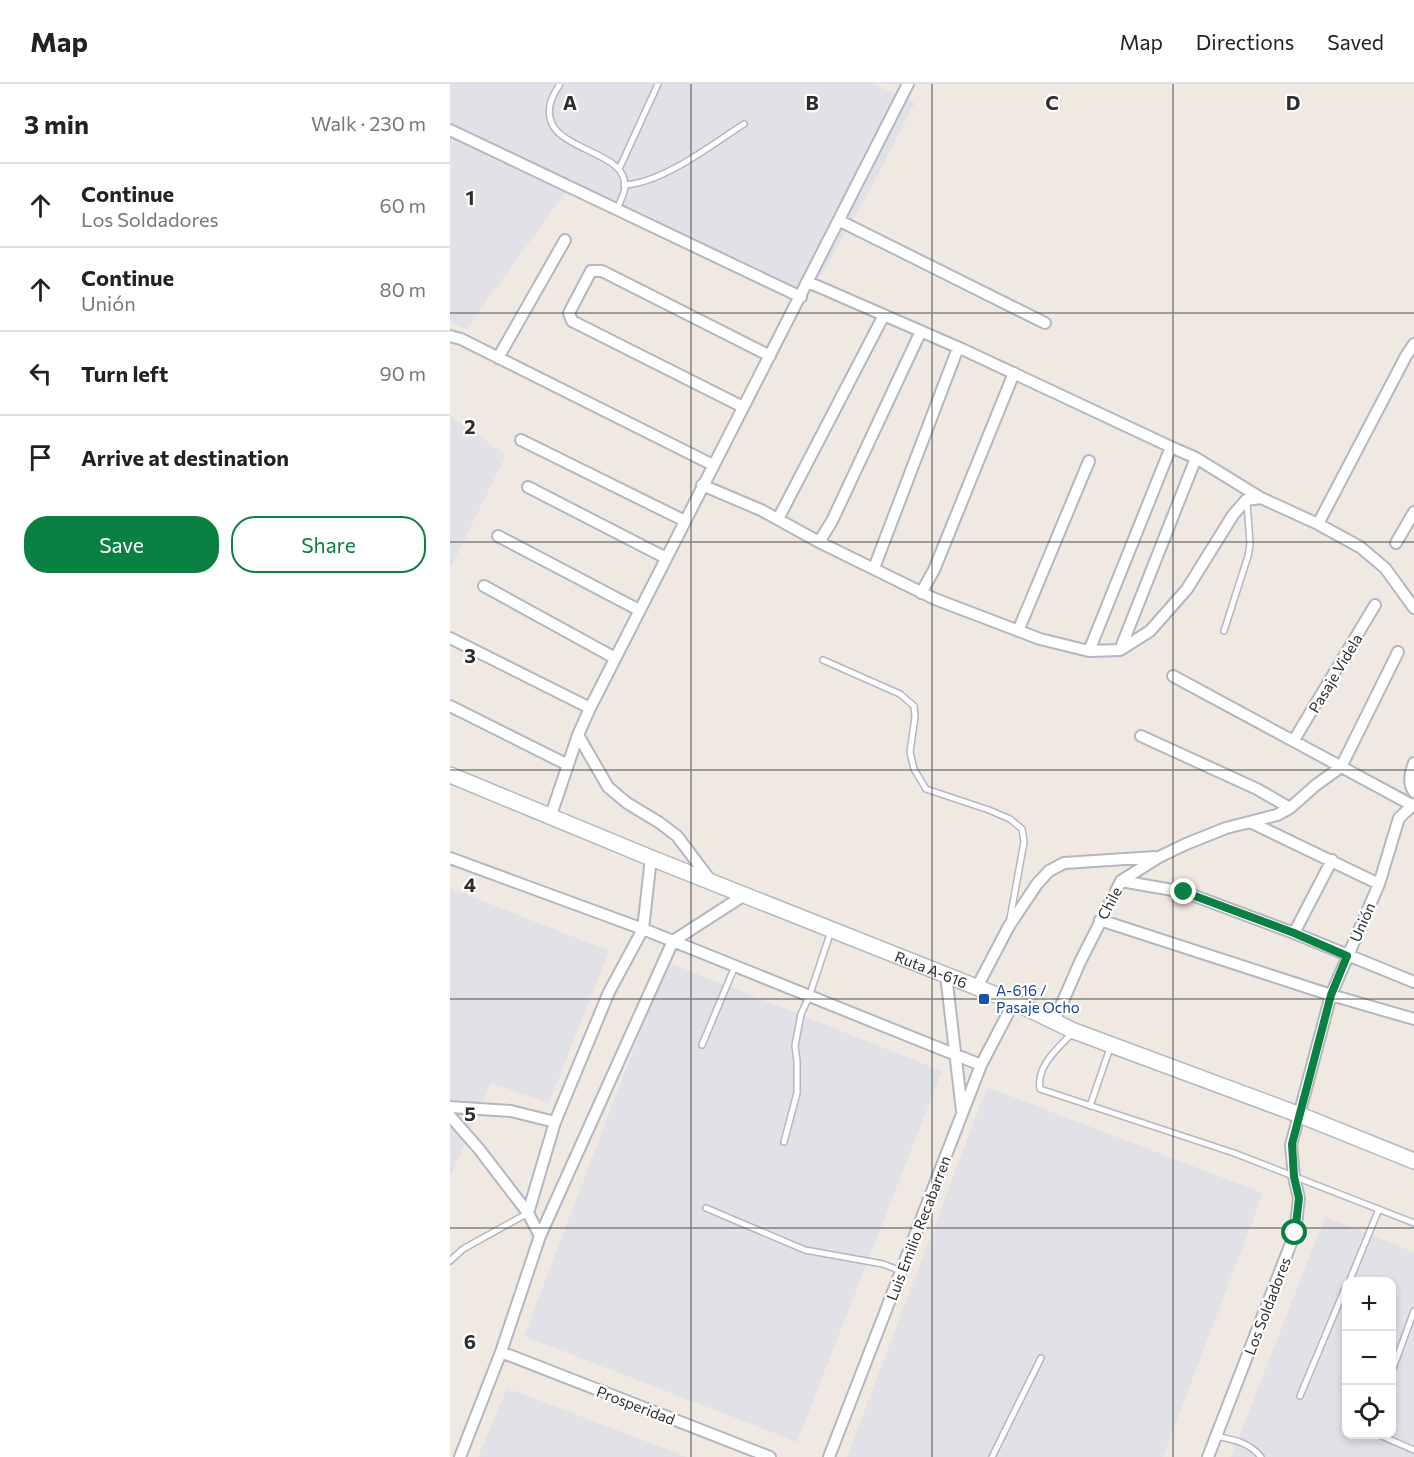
<!DOCTYPE html>
<html lang="en">
<head>
<meta charset="utf-8">
<style>
	body { margin:0; font-family:Commissioner,sans-serif; background:#f6f6f6; color:#222 }
	.controls { position:absolute; right:18px; bottom:18px; display:grid; overflow:hidden; border-radius:12px; box-shadow:0 3px 9px #0003 }
	.controls button { width:54px; height:54px; display:grid; place-items:center; padding:0; border:0; border-bottom:2px solid #e0e0e0; background:#fff; color:#222; font:30px sans-serif }
	.stop { position:absolute; width:18px; height:18px; margin:-14px; border:4px solid #0b8043; border-radius:50%; background:#fff }
	.stop.end { background:#0b8043; border-color:#fff; box-shadow:0 2px 6px #0008 }
	.list { margin:0; padding:0; list-style:none }
	h2 { display:flex; justify-content:space-between; align-items:center; height:78px; margin:0; padding:0 24px; font-size:26px }
	h2 small { font-size:20px; font-weight:400; color:#767676 }
	.list li { display:grid; grid-template-columns:39px 1fr auto; gap:18px; align-items:center; box-sizing:border-box; height:84px; padding:0 24px; border-top:2px solid #e0e0e0 }
	.list b { display:block; font-size:22px; white-space:nowrap }
	.list p { margin:0; font-size:20px; white-space:nowrap; color:#767676 }
	.list em { font-size:20px; font-style:normal; color:#767676 }
	.actions { display:flex; gap:12px; padding:18px 24px }
	.actions a { flex:1; padding:14px 0; border:2px solid #0b8043; border-radius:24px; text-align:center; font-size:21px; color:#0b8043 }
	.actions .main { background:#0b8043; color:#fff }
	.icon { flex:none; width:33px; height:33px; fill:none; stroke:currentColor; stroke-width:2; stroke-linecap:round; stroke-linejoin:round }
	.map { position:relative; flex:none; width:964px; height:1373px; overflow:hidden }
	header { display:flex; align-items:center; gap:36px; box-sizing:border-box; height:84px; padding:0 30px; background:#fff; border-bottom:2px solid #e0e0e0 }
	header strong { font-size:28px }
	nav { display:flex; gap:33px; margin-inline-start:auto; font-size:21px }
	main { display:flex }
	aside { flex:1; background:#fff }
	.map>svg:first-child { display:block }
	.industrial { fill:#e3e1e8; fill-rule:evenodd }
	.lines { fill:none; stroke-linecap:round; stroke-linejoin:round }
	.lane-casing { stroke:#b4b7c1; stroke-width:8 }
	.street-casing { stroke:#b4b7c1; stroke-width:14 }
	.secondary-casing { stroke:#b4b7c1; stroke-width:18 }
	.lane { stroke:#fff; stroke-width:5 }
	.street { stroke:#fff; stroke-width:10 }
	.secondary { stroke:#fff; stroke-width:15 }
	.route { stroke:#0b8043; stroke-width:8 }
	.grid { fill:none; stroke:#2e2e2e; stroke-width:1.5; stroke-opacity:0.55 }
	.transit-dot { fill:#1a4fb4; stroke:#fff; stroke-width:2 }
	.labels { text-anchor:middle; dominant-baseline:central; stroke-width:4.5; stroke-linejoin:round; paint-order:stroke }
	.street-label { font-size:15px; fill:#2e2e2e; stroke:#fff }
	.transit-label { font-size:15px; fill:#164399; stroke:#fff; text-anchor:start }
	.grid-label { font-size:20px; text-anchor:middle; font-weight:bold; fill:#2e2e2e; stroke:#fff; stroke-width:4.5; stroke-linejoin:round; paint-order:stroke }
</style>
</head>
<body>
<header>
<strong>Map</strong>
<nav><a>Map</a><a>Directions</a><a>Saved</a></nav>
</header>
<main>
<aside>
<h2>3 min<small>Walk · 230 m</small></h2>
<ul class="list">
<li><svg class="icon" aria-label="ahead" viewBox="0 0 24 24"><path d="M12 20V5M6 11l6-6 6 6"/></svg><div><b>Continue</b><p>Los Soldadores</p></div><em>60 m</em></li>
<li><svg class="icon" aria-label="ahead" viewBox="0 0 24 24"><path d="M12 20V5M6 11l6-6 6 6"/></svg><div><b>Continue</b><p>Unión</p></div><em>80 m</em></li>
<li><svg class="icon" aria-label="left" viewBox="0 0 24 24"><path d="M17 20v-9H6M10 6l-5 5 5 5"/></svg><div><b>Turn left</b></div><em>90 m</em></li>
<li><svg class="icon" aria-label="arrive" viewBox="0 0 24 24"><path d="M6 21V4h12l-3 4 3 4H6"/></svg><div><b>Arrive at destination</b></div></li>
</ul>
<div class="actions"><a class="main">Save</a><a>Share</a></div>
</aside>
<div class="map">
<svg width="964" height="1373" viewBox="0 0 964 1373">
	<rect width="100%" height="100%" fill="#efe9e1"/>
	<path class="industrial" d="M0 0H424L465 19 414 117 356 217 121 101 16 245 0 237Z
		M0 332 56 371 0 485Z
		M0 804 159 867 99 1019 41 999 0 1094Z
		M217 878 492 987 347 1358 74 1252Z
		M537 1003 813 1109 713 1373H397Z
		M875 1133 964 1168V1373H781ZM896 1198H942V1350H896Z
		M57 1304 237 1373H28Z"/>
	<g class="lines">
		<defs>
			<path id="lane" d="M110 0C107 5 103 11 101 17 85 71 185 61 174 108 172 114 169 120 167 125
				M169 85 208 0
				M174 101C213 99 261 61 294 40
				M774 547 798 472 800 460 797 418
				M373 576 450 610 464 622 465 633 460 668 464 685 476 705 539 726 560 735 572 745 574 758 560 835
				M623 948C609 964 586 981 590 1005L784 1069 964 1139
				M252 961 285 882
				M640 1022 661 961
				M334 1058 347 1009V977L345 962 351 930 359 913 381 847
				M256 1124 355 1166 433 1180 451 1187
				M0 1177 13 1165 78 1129
				M899 1198 929 1125
				M942 1287 964 1227
				M850 1312 896 1202
				M927 1350 964 1366
				M766 1352C784 1356 799 1358 811 1373
				M542 1373 591 1274"/>
			<path id="street" d="M0 46 351 213
				M390 137 595 239
				M358 198 514 266 721 363 746 374 811 414
				M0 252 11 255 263 381
				M48 274 115 156
				M293 323 122 237 119 229 141 187H152L320 272
				M71 356 235 437
				M252 401 311 426 369 458 485 515 590 555 639 567 670 566 700 547 737 505 783 431 796 416 811 414 868 440 910 463 935 484 964 524
				M78 403 216 474
				M328 435 434 231
				M868 440 956 272 964 260
				M48 452 189 526
				M369 458 382 437 471 247
				M946 459 964 428
				M424 484 508 264
				M34 502 165 574
				M471 509 484 486 564 289
				M568 547 639 377
				M0 554 140 624
				M670 566 746 374
				M639 567 721 363
				M723 592 962 721
				M0 622 118 681
				M128 651 158 703 177 719 210 739 227 752 261 797
				M691 652 807 705 840 724
				M844 656 925 521
				M964 679C960 690 958 698 964 708
				M101 731 128 651 140 624 458 0
				M800 738 929 800
				M0 774 193 845 531 981
				M671 797 734 808 844 849 964 898
				M650 836 881 911 964 935
				M844 849 882 776
				M496 891 512 1027
				M527 903 559 842 587 800 599 787 614 779 705 773
				M604 938 630 878 671 797 709 773 736 760 776 744 827 731 840 724 866 701 891 683 948 568
				M0 1023 61 1027 105 1038
				M0 1032 29 1065 78 1129
				M90 1152 78 1129 105 1038 159 908 193 845 201 774
				M51 1268 320 1373
				M10 1373 51 1268 90 1152 223 857 296 810
				M379 1373 531 981 564 918
				M758 1373 845 1149 849 1114 844 1093 841 1061 881 911 929 800 949 734 964 720"/>
			<g id="secondary">
				<path id="s1" d="M0 691 201 774 564 918 624 947 850 1031 964 1077"/>
			</g>
		</defs>
		<use href="#lane" class="lane-casing"/>
		<use href="#street" class="street-casing"/>
		<use href="#secondary" class="secondary-casing"/>
		<use href="#lane" class="lane"/>
		<use href="#street" class="street"/>
		<use href="#secondary" class="secondary"/>
	</g>
	<g class="lines">
		<path class="route" d="M734 808 844 849 897 872 881 911 842 1060 844 1093 849 1114 845 1149"/>
	</g>
	<path class="grid" d="M241 0V1373M482 0V1373M723 0V1373M0 229H964M0 458H964M0 686H964M0 915H964M0 1144H964"/>
	<rect class="transit-dot" x="528" y="909" width="12" height="12" rx="3"/>
	<g class="labels">
		<g class="street-label">
			<text transform="translate(885 589) rotate(-59)">Pasaje Videla</text>
			<text transform="translate(659 819) rotate(-62)">Chile</text>
			<text transform="translate(912 838) rotate(-66)">Unión</text>
			<text stroke="none"><textPath href="#s1" startOffset="519">Ruta A-616</textPath></text>
			<text transform="translate(468 1144) rotate(-69)">Luis Emilio Recabarren</text>
			<text transform="translate(817 1222) rotate(-69)">Los Soldadores</text>
			<text transform="translate(186 1321) rotate(21)">Prosperidad</text>
		</g>
		<g class="transit-label">
			<text x="546" y="906">A-616 /<tspan x="546" dy="17">Pasaje Ocho</tspan></text>
		</g>
	</g>
	<g class="grid-label">
		<text x="120" y="26">A</text>
		<text x="362" y="26">B</text>
		<text x="602" y="26">C</text>
		<text x="843" y="26">D</text>
		<text x="20" y="121">1</text>
		<text x="20" y="350">2</text>
		<text x="20" y="579">3</text>
		<text x="20" y="808">4</text>
		<text x="20" y="1037">5</text>
		<text x="20" y="1265">6</text>
	</g>
</svg>
<div class="controls">
<button>+</button>
<button>−</button>
<button><svg class="icon" aria-label="locate" viewBox="0 0 24 24"><circle cx="12" cy="12" r="6"/><path d="M12 2v4M12 18v4M2 12h4M18 12h4"/></svg></button>
</div>
<div class="stop" style="left:845px;top:1149px"></div>
<div class="stop end" style="left:734px;top:808px"></div>
</div>
</main>
</body>
</html>
